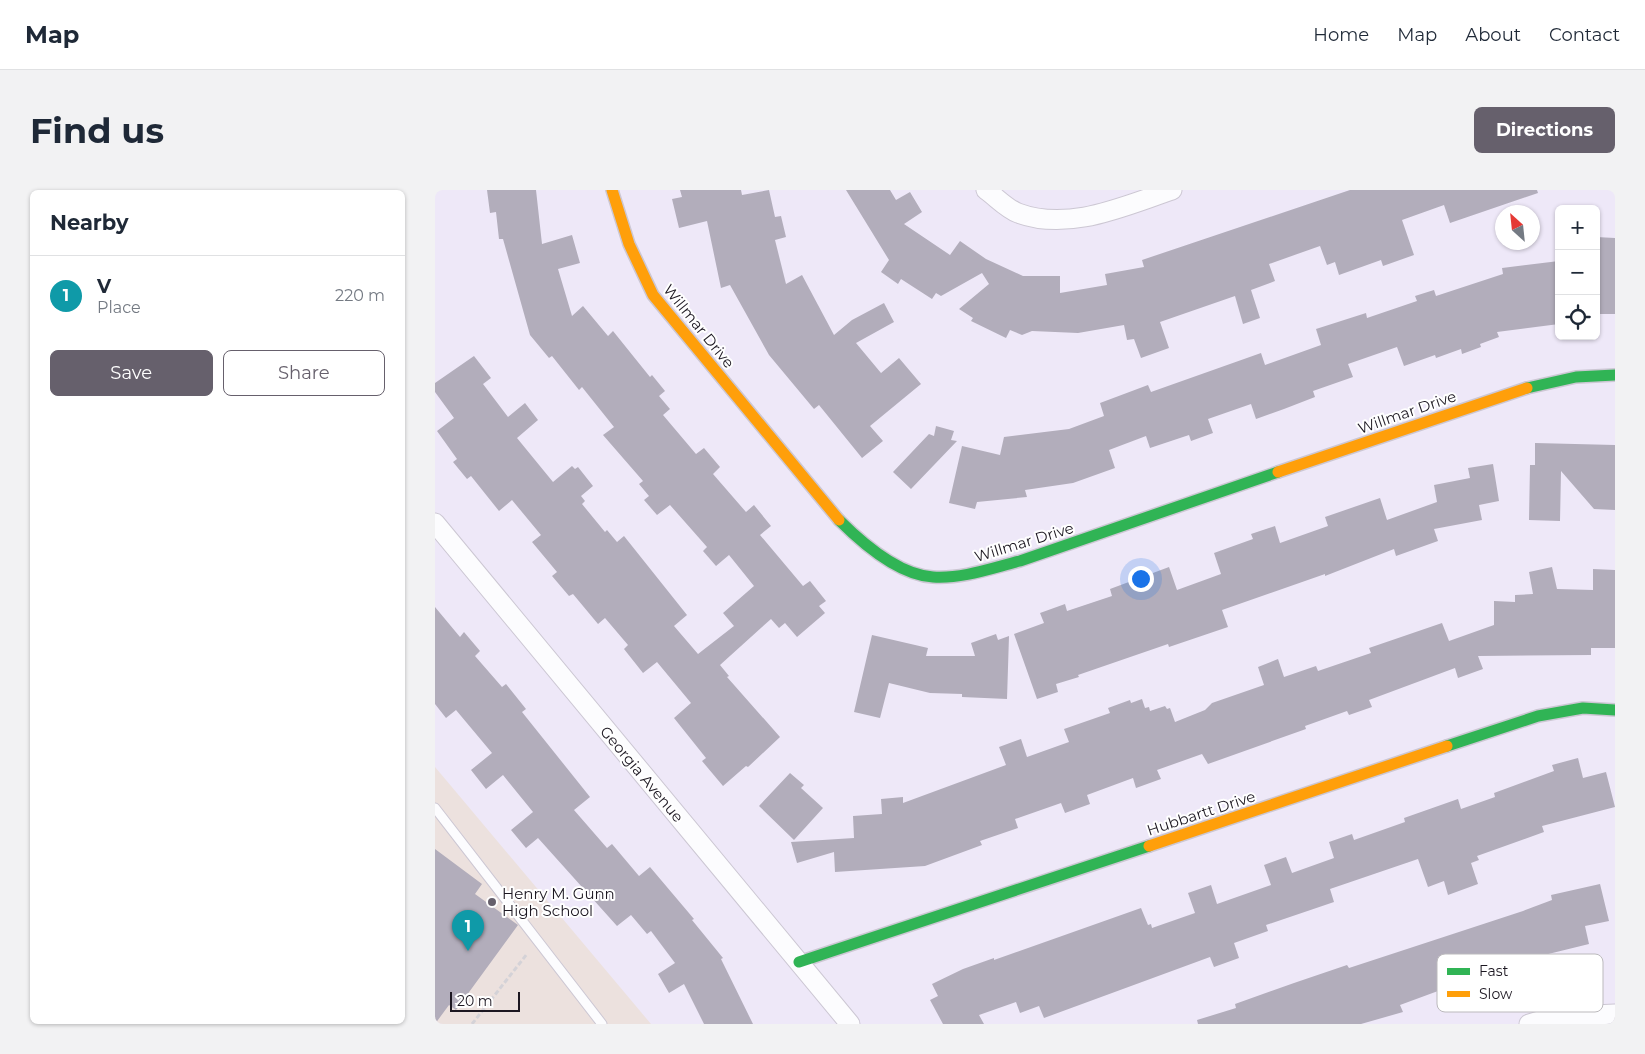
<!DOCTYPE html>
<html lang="en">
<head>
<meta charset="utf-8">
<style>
	body { margin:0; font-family:Montserrat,sans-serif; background:#f2f2f3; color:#1f2937 }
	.controls { position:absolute; right:15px; top:15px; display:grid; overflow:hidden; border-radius:8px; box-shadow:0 1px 4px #0004 }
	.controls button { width:45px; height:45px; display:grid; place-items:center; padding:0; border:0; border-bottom:1px solid #e0e1e3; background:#fff; color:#1f2937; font:25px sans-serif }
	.compass { position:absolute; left:1060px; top:15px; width:45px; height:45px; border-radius:50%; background:#fff; box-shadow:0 1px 4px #0004; rotate:333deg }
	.scale { position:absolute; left:15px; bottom:12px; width:70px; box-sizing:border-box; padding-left:5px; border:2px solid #1c1721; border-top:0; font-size:14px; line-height:18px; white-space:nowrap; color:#1c1721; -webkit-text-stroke:4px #fff; paint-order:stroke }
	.you { position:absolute; left:705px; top:388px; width:18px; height:18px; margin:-12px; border:4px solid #fff; border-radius:50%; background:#1a73e8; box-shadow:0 0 0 8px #1a73e833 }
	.badge { display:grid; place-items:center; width:32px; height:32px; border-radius:50%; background:#66606c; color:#fff; font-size:16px; font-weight:700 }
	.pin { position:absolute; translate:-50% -41px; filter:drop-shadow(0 1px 2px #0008) }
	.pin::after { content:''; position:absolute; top:26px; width:18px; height:15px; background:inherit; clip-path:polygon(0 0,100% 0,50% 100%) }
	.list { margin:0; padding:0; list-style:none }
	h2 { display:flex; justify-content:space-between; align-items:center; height:65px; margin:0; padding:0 20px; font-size:21px }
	h2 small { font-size:16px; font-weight:400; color:#747a83 }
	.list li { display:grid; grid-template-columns:32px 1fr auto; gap:15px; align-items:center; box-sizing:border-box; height:80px; padding:0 20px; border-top:1px solid #e0e1e3 }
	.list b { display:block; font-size:19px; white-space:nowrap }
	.list p { margin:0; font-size:16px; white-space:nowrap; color:#747a83 }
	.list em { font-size:16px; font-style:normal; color:#747a83 }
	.actions { display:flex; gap:10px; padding:15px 20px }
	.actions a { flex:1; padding:11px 0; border:1px solid #66606c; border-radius:8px; text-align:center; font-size:18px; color:#66606c }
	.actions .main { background:#66606c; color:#fff }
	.icon { flex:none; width:28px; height:28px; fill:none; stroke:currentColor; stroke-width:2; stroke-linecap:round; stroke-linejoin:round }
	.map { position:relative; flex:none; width:1180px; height:834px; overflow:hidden; border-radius:8px }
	header { display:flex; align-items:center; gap:30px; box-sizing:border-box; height:70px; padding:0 25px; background:#fff; border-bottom:1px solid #e0e1e3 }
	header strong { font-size:24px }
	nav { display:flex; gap:28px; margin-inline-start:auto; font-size:18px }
	.intro { display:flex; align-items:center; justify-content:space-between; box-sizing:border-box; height:120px; padding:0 30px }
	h1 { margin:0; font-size:35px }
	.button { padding:12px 22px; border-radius:8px; background:#66606c; color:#fff; font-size:18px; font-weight:700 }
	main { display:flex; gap:30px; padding:0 30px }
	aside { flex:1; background:#fff; border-radius:8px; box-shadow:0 1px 4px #0004 }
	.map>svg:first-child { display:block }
	.education { fill:#ece1de }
	.building { fill:#b2adbb }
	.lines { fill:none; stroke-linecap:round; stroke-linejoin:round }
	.lane-casing { stroke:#ccc7d3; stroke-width:11 }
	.street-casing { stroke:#ccc7d3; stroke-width:21 }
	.fast-casing { stroke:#ccc7d3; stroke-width:14 }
	.slow-casing { stroke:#ccc7d3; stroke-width:14 }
	.path { stroke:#d4d2d7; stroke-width:3; stroke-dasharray:5 2.5; stroke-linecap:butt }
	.lane { stroke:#fcfcfe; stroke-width:9 }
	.street { stroke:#fcfcfe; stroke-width:19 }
	.fast { stroke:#30b455; stroke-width:11 }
	.slow { stroke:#ff9f0a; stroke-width:11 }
	.poi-dot { fill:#66606c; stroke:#fff; stroke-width:2 }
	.labels { text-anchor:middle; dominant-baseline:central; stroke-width:4; stroke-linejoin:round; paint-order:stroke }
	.street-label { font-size:15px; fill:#1c1721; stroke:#fff }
	.poi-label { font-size:15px; fill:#1c1721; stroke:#fff; text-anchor:start }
	.key { fill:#fff; stroke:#bbb9bc; stroke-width:1 }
	.key-label { font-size:14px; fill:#1c1721 }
</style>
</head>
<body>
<header>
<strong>Map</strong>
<nav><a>Home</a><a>Map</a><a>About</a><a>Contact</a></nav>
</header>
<div class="intro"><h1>Find us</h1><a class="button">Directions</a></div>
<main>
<aside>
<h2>Nearby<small></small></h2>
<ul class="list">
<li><span class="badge" style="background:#0f9aa8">1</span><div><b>V</b><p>Place</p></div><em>220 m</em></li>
</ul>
<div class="actions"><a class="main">Save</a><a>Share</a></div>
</aside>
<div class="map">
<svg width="1180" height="834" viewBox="0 0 1180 834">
	<rect width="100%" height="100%" fill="#eee8f8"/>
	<path class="education" d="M0 577 11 590 216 834H0Z"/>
	<path class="building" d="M52 0H101L107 54 137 45 145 73 123 79 137 126 148 116 173 146 178 141 215 187 217 185 230 201 224 206 235 219 228 225 261 264 269 258 285 277 278 284 311 322 319 315 336 336 325 345 368 396 375 391 391 411 384 416 390 423 362 447 350 433 344 438 336 429 285 475 294 486 292 487 345 547 313 577 311 576 288 596 267 571 271 568 239 528 256 513 222 472 208 483 189 459 193 455 170 428 163 434 138 404 134 406 117 386 122 382 97 352 106 345 77 310 64 321 36 286 32 289 18 272 22 269 2 241 19 228 0 202V193L39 166 56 188 48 194 73 227 90 213 103 230 82 248 118 292 137 276 140 279 143 277 158 296 146 306 150 311 147 314 170 342 172 340 182 352 189 346 252 425 239 436 263 464 299 436 288 423 319 396 294 365 281 376 268 361 272 357 235 315 222 325 209 310 214 306 204 294 208 291 168 245 179 237 147 197 144 200 117 166 114 168 95 145 68 49H64L61 22 55 23Z
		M245 0H306L307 5 334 0 340 27 346 26 351 47 340 50 351 94 367 85 399 145 417 130 449 113 459 132 421 153 446 183 464 168 486 194 435 236 448 251 427 268 384 215 379 219 334 165 295 95 286 98 272 31 244 38 237 9 247 7Z
		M411 0H455L461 10 475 2 487 22 469 34 515 65 525 51 551 69 588 86H625V103L672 95 670 84 709 77 707 70 915 0H1102L1103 3 1015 33 1009 15 967 30 979 65 948 76 946 70 904 85 900 72 892 75 885 56 834 74 840 91 816 100 825 128 808 134 800 106 725 132 734 158 706 168 699 149 692 150 689 135 643 143 597 141 587 145 575 140 571 148 536 131 538 128 524 119 554 94 547 83 506 106 501 103 497 109 466 89 463 94 446 82 454 70Z
		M1161 47 1180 48V124H1161Z
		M1124 71V134L1062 142 1064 147 1045 154 1046 157 1027 164 1026 159 1001 168 1000 165 969 176 962 157 913 174 918 187 878 201 880 207 849 219 821 229 816 214 773 229 778 243 756 251 754 245 715 258 711 246 674 260 680 278 638 293 590 300 592 307 542 312 540 319 514 313 527 256 565 265 569 247 634 239 669 226 665 213 713 195 716 202 826 163 830 175 886 155 881 139 931 123 932 128 982 111 980 106 999 100 1001 106 1068 84 1067 78Z
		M501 236 519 241 516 250 522 251 476 299 458 282 494 244 499 246Z
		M1100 253 1180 255V320L1159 319 1126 281 1125 331 1094 330 1095 275H1100Z
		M1058 274 1064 311 1044 315 1047 330 999 339 1003 351 961 366 959 359 890 386V384L787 420 793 437 734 457 733 454 643 485 644 487 621 494 623 502 602 509 579 444 609 433 605 423 630 414 632 421 677 406 675 399 734 377 742 400 786 384 779 363 818 349 816 344 840 336 845 353 893 336 890 327 945 308 952 330 1002 312 999 295 1035 288 1033 278Z
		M1117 377 1122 399 1158 400V379L1180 380V458H1156V465L1043 466 1048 479 1023 488 1020 478 934 510 937 517 914 525 912 521 870 536 871 539 773 574 767 564 722 580 726 589 701 598 698 588 652 605 655 614 630 623 626 613 580 629 583 638 545 651 547 655 490 676 400 682 399 662 362 673 356 652 419 648 418 626 447 624 446 609 468 607V613L571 575 564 557 586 549 592 567 634 552 629 539 675 523 673 518 695 510 696 513 707 509 710 518 714 517 715 521 730 516 732 519 735 518 740 532 770 520 777 513 829 495 823 477 843 469 849 487 881 476 883 481 936 463 934 458 1007 433 1014 451 1059 435V411L1080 412V405L1098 404 1094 382Z
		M0 417 25 447 29 442 45 461 40 466 67 497 71 494 91 519 87 522 155 607 139 620 172 658 177 654 204 686 215 677 259 729 257 730 288 768 286 769 318 834H269L249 794 234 803 223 784 240 773 216 741 212 744 196 725 182 736 103 648 91 658 76 640 98 622 68 585 51 599 36 580 57 563 21 520 11 528 0 514Z
		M561 444 563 450 574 446 572 509 527 507V504L495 503 454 493 445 528 419 522 437 445 493 458 491 466H540L536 453Z
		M1143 568 1148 588 1171 582 1180 617 1107 636 1109 642 1042 666 1044 670 1036 673 1043 694 1013 705 1009 691 993 697 983 669 895 699 899 712 831 735 833 741 799 753 804 768 779 777 775 767 609 828 604 816 585 823 581 812 544 825 549 834H508L495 810 503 806 497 794 528 779 559 768V770L706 718 713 735 716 734 717 738 760 723 753 703 776 695 782 714 836 695 829 675 851 667 857 683 899 668 894 652 917 644 919 650 970 632 969 628 1023 609 1026 619 1060 607 1059 603 1119 581 1117 575Z
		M355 583 369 595 366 598 388 618 359 650 324 616Z
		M0 659 47 694 40 704 83 735 21 820 14 815 0 834Z
		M1165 694 1174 731 1150 736 1154 754 1097 768 1099 775 1092 777 1093 780 1069 788 1063 769 1024 782 1030 800 1005 808 1003 801 965 815 968 822 926 834H763L762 830 801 818 800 814 859 793 912 775 914 778 1088 721 1117 710 1116 705Z"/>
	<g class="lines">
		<defs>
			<path id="lane" d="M0 618 167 834"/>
			<path id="street" d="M551 0C561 7 572 19 583 23 634 42 689 16 737 0
				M0 333 415 834
				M1094 834 1117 827 1180 824"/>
			<path id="fast" d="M1092 198 1141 187 1180 185
				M404 330C427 353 464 385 498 387 527 389 557 378 585 371L843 282
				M1012 556 1103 526 1148 518 1180 520
				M364 772 714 656"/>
			<path id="slow" d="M177 0 194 54 218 105 404 330
				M843 282 1092 198
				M714 656 1012 556"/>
		</defs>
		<use href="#lane" class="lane-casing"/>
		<use href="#street" class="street-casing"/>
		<use href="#fast" class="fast-casing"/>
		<use href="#slow" class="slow-casing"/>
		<path class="path" d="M37 834 92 764"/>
		<use href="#lane" class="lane"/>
		<use href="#street" class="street"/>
		<use href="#fast" class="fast"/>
		<use href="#slow" class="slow"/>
	</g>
	<circle class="poi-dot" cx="57" cy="712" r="5"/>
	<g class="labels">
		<g class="street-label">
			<text transform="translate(264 136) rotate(51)">Willmar Drive</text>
			<text transform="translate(972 222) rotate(-19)">Willmar Drive</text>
			<text transform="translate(589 352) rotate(-17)">Willmar Drive</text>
			<text transform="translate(207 584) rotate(50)">Georgia Avenue</text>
			<text transform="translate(766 623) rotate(-18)">Hubbartt Drive</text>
		</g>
		<g class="poi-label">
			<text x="67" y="703">Henry M. Gunn<tspan x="67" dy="17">High School</tspan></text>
		</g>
	</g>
	<rect x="1002" y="764" width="166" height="58" rx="8" class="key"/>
	<rect x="1012" y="778" width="23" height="7" fill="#30b455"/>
	<rect x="1012" y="801" width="23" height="6" fill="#ff9f0a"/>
	<g class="key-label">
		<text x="1044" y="786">Fast</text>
		<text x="1044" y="809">Slow</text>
	</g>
</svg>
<div class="controls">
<button>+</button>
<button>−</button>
<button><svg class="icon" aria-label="locate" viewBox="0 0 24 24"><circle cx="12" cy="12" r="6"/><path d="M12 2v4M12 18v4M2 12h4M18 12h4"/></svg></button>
</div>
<svg class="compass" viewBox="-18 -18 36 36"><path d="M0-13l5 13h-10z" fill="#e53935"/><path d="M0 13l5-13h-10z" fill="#747a83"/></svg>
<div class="scale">20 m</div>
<div class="you"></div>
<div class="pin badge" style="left:33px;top:761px;background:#0f9aa8">1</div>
</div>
</main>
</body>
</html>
